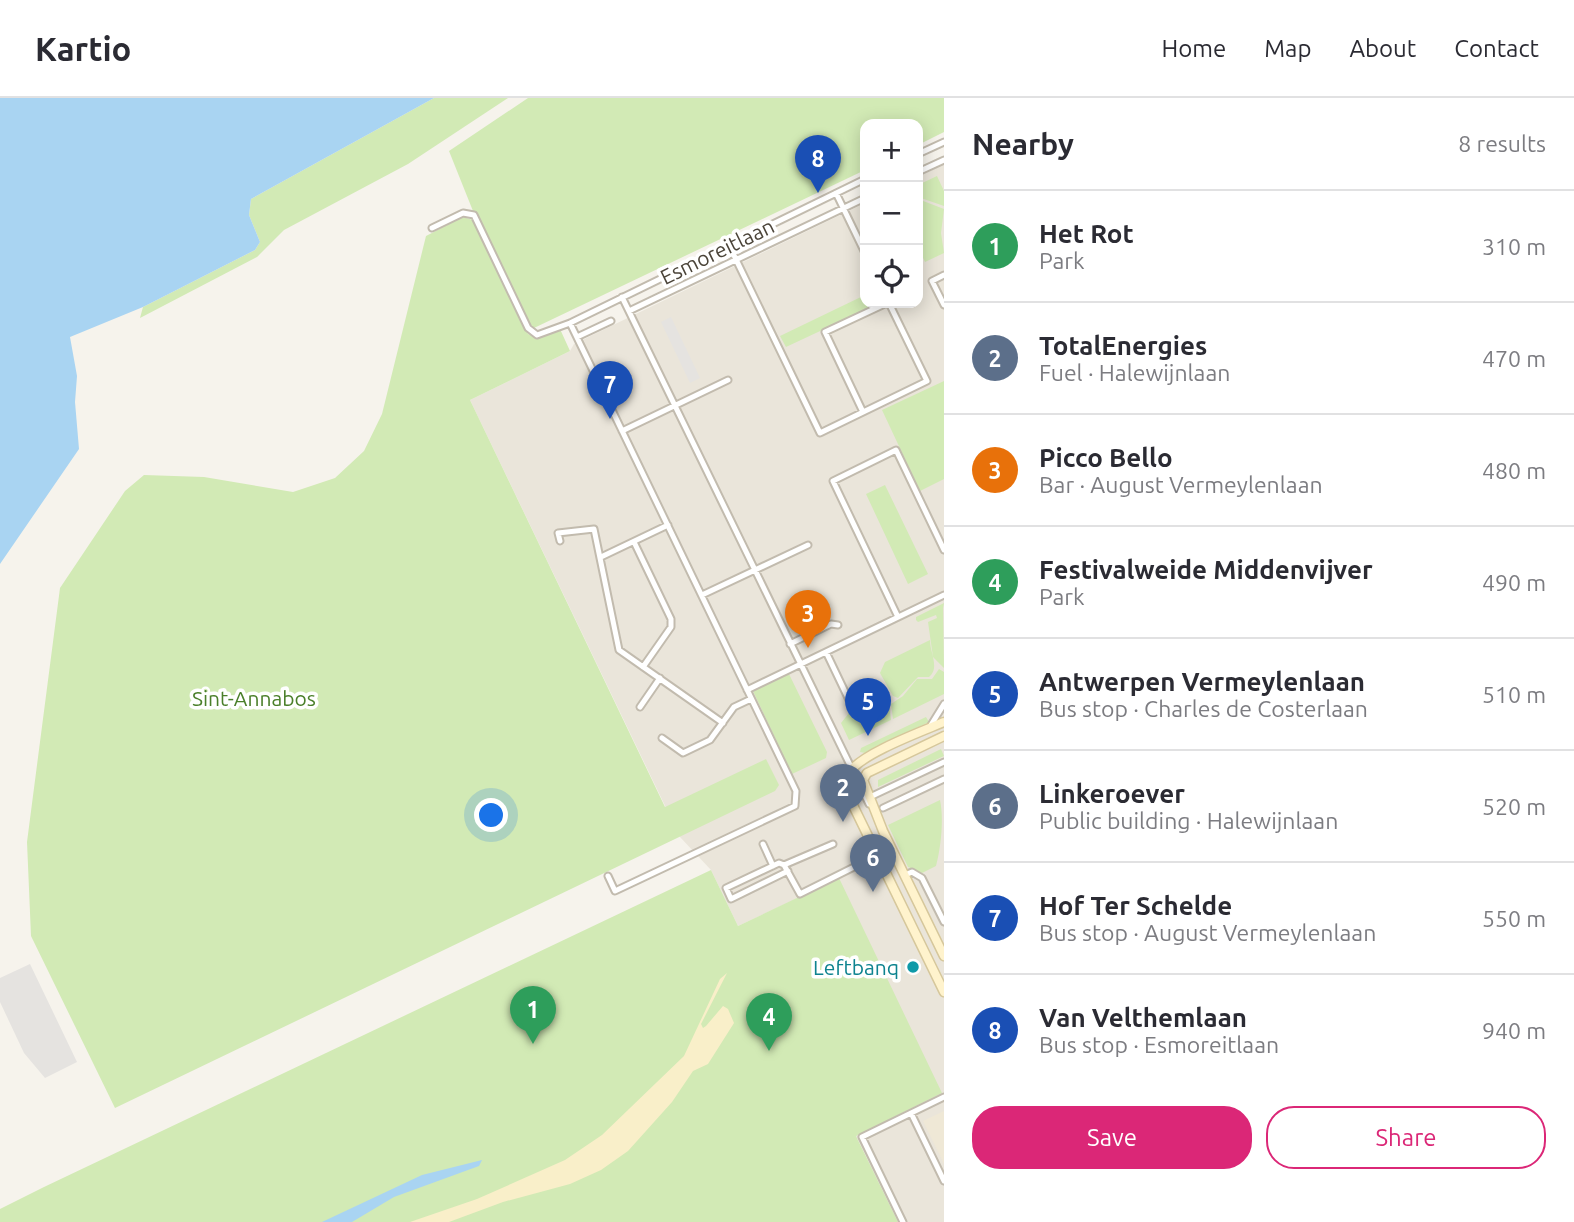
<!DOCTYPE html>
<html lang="en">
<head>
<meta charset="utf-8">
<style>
	body { margin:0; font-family:Ubuntu,sans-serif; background:#f7f7f7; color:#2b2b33 }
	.controls { position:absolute; right:21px; top:21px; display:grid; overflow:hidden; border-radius:14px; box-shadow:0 4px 18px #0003 }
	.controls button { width:63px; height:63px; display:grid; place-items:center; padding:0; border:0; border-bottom:2px solid #e1e1e2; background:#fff; color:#2b2b33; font:35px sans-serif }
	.you { position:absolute; left:492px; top:718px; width:24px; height:24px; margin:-18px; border:5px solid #fff; border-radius:50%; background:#1a73e8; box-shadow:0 0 0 10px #1a73e833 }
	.badge { display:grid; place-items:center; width:46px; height:46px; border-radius:50%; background:#db2777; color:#fff; font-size:23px; font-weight:700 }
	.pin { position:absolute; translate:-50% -58px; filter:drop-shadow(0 2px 4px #0008) }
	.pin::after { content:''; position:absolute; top:37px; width:24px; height:21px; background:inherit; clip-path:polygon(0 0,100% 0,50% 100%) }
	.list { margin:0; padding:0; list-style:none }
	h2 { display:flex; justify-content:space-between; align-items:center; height:91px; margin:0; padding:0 28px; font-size:30px }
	h2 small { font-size:23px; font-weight:400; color:#7c7c81 }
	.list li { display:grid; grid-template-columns:46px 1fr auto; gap:21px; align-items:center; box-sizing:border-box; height:112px; padding:0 28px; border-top:2px solid #e1e1e2 }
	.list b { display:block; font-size:26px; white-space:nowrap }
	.list p { margin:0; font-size:23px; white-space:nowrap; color:#7c7c81 }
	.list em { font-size:23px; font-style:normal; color:#7c7c81 }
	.actions { display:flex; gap:14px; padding:21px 28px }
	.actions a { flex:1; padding:16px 0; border:2px solid #db2777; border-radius:28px; text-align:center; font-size:24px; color:#db2777 }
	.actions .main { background:#db2777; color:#fff }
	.icon { flex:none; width:38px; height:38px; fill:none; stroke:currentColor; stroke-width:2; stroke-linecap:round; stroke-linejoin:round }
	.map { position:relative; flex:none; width:944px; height:1124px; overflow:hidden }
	header { display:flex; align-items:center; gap:42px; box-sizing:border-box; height:98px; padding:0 35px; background:#fff; border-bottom:2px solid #e1e1e2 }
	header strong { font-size:33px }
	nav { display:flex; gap:38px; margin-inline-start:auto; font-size:24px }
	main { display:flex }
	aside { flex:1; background:#fff }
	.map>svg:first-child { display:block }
	.residential { fill:#eae5da }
	.education { fill:#efe8d6 }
	.green { fill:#d2eab5 }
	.sand { fill:#f9efc9 }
	.parking { fill:#e5e3e0 }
	.water { fill:#a9d4f2 }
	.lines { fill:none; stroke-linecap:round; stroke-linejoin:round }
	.minor-casing { stroke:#c2bbae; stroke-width:9 }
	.secondary-casing { stroke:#d6c79b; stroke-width:11 }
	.minor { stroke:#fff; stroke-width:5 }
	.secondary { stroke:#fff3cd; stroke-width:8 }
	.culture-dot { fill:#0f9aa8; stroke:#fff; stroke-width:2.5 }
	.labels { text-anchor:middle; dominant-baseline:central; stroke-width:7; stroke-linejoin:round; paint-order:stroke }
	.street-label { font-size:21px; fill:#4b4439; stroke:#fff }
	.park-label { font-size:21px; fill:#4a7f2a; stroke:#fff }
	.culture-label { font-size:21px; fill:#0d838f; stroke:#fff; text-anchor:end }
</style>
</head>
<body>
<header>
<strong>Kartio</strong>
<nav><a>Home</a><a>Map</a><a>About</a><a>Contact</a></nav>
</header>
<main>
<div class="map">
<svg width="944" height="1124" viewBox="0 0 944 1124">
	<rect width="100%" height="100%" fill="#f6f3ec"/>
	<path class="residential" d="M944 66V1124H898L856 1038 839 781 738 828 711 772 680 739 470 302 570 253 574 246 865 105V205H918V79Z"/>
	<path class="education" d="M944 1013V1066L923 1023Z"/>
	<path class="green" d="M434 0H508L408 66 284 132 257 159 140 220 143 209 255 152 260 144 249 117 251 101Z
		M528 0H944V34L918 47V26H865V72L534 230 528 224 478 117 473 113 449 53Z
		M937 78 944 93V108L918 99V87Z
		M918 101 944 111 941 135 944 155 925 164 918 149Z
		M463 119 473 122 528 236 540 240 560 231 570 253 470 302 665 709 766 661 779 687 775 693 115 1010 31 838 27 744 60 490 125 393 144 377 204 379 293 394 335 380 364 353 382 316 426 138Z
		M865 197V205H880L786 249 780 238Z
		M944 283V381L920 393 882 312Z
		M885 387 928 476 908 486 866 396Z
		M944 505 943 510 944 570 933 559 928 524 937 520 936 517 918 524 916 522V519Z
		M930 542C930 555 940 570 929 579H918L898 600 893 598 880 575 885 564Z
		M939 571 944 574V596L893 621 891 606 903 598 917 581H932Z
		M789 576 827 654 826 660 792 676 753 593Z
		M889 606 891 622 849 642 841 625 849 615 860 619Z
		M926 619 929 624 865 655 860 654 861 650Z
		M941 651 944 658 878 689V682Z
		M940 702C944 720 941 749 936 768L922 775 908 769 888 727Z
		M711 772 738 828 839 780 942 995 856 1038 898 1124H0V1111L44 1089Z"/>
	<path class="sand" d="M727 875 701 926 703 930 706 928 723 908 728 911 734 925 708 966 693 973 672 1004 628 1053 601 1072 570 1086 503 1104 449 1124H410L477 1101 565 1062 602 1037 684 958 720 881Z"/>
	<path class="parking" d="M671 219 700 280 690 285 661 224Z
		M30 866 77 964 45 980 24 955 0 904V880Z"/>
	<path class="water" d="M0 0H434L251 101 249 117 260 144 255 152 143 209 70 239 77 278 75 304 79 351 0 466Z
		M482 1062 479 1068 394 1099 352 1124H322L422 1077Z"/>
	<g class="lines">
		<defs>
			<path id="minor" d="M918 56 944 44
				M918 74 944 62
				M836 95 865 155
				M432 130 463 115 474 117 528 230 537 237 570 225 865 81
				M729 147 820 335 927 283 889 205
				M944 177 932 183 944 207
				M622 199 869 706
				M629 213 865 100
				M570 225 796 693 795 708 615 793 608 778
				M577 239 611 223
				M863 314 825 234 887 205
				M622 333 728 282
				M560 443 558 435 594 431 619 552 723 625
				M634 444 671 521V529L643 569
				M601 459 668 427
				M702 497 808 447
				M898 519 833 383 896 352 944 452
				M790 546 831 526 838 527
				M826 554 849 602
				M747 592 944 497
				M640 609 660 580
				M931 627 944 606
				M662 640 683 655 710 642 734 609 751 601
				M870 699 944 664
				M883 710 944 681
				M763 746 773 768
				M784 767 833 746
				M788 773 731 801 726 790 779 765 784 767 800 796 878 757
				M905 777 912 774 922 780 944 824
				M911 1015 944 1083
				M903 1124 862 1039 944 999"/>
			<path id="secondary" d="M944 624C923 633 860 656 849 675 846 681 847 690 848 697L944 894
				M944 638 867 675 863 682 883 733 944 858"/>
		</defs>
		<use href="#minor" class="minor-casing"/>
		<use href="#secondary" class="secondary-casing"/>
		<use href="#minor" class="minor"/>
		<use href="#secondary" class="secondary"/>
	</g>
	<circle class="culture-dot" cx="913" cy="869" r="7"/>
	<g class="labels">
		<g class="street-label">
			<text transform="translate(717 153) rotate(-26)">Esmoreitlaan</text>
		</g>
		<g class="park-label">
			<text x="254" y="600">Sint-Annabos</text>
		</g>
		<g class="culture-label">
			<text x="899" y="869">Leftbanq</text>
		</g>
	</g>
</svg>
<div class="controls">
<button>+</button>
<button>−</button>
<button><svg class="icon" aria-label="locate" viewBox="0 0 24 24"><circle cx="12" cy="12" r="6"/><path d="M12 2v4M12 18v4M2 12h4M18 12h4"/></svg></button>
</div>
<div class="you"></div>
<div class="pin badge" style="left:533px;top:946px;background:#2e9e5b">1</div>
<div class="pin badge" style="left:843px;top:724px;background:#5c6f8a">2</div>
<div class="pin badge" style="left:808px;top:550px;background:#e8710a">3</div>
<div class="pin badge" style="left:769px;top:953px;background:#2e9e5b">4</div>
<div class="pin badge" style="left:868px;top:638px;background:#1a4fb4">5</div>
<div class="pin badge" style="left:873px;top:794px;background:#5c6f8a">6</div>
<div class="pin badge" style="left:610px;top:321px;background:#1a4fb4">7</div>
<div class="pin badge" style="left:818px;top:95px;background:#1a4fb4">8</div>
</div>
<aside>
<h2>Nearby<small>8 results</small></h2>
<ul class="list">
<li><span class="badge" style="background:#2e9e5b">1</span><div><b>Het Rot</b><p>Park</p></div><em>310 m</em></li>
<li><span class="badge" style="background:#5c6f8a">2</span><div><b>TotalEnergies</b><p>Fuel · Halewijnlaan</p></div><em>470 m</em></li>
<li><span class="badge" style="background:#e8710a">3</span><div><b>Picco Bello</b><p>Bar · August Vermeylenlaan</p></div><em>480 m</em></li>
<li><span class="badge" style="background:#2e9e5b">4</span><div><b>Festivalweide Middenvijver</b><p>Park</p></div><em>490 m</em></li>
<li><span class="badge" style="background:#1a4fb4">5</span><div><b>Antwerpen Vermeylenlaan</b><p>Bus stop · Charles de Costerlaan</p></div><em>510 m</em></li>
<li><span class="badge" style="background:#5c6f8a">6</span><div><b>Linkeroever</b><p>Public building · Halewijnlaan</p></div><em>520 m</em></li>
<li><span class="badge" style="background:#1a4fb4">7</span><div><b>Hof Ter Schelde</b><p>Bus stop · August Vermeylenlaan</p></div><em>550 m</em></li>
<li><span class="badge" style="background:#1a4fb4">8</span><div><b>Van Velthemlaan</b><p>Bus stop · Esmoreitlaan</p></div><em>940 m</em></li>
</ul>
<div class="actions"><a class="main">Save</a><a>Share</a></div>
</aside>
</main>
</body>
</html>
